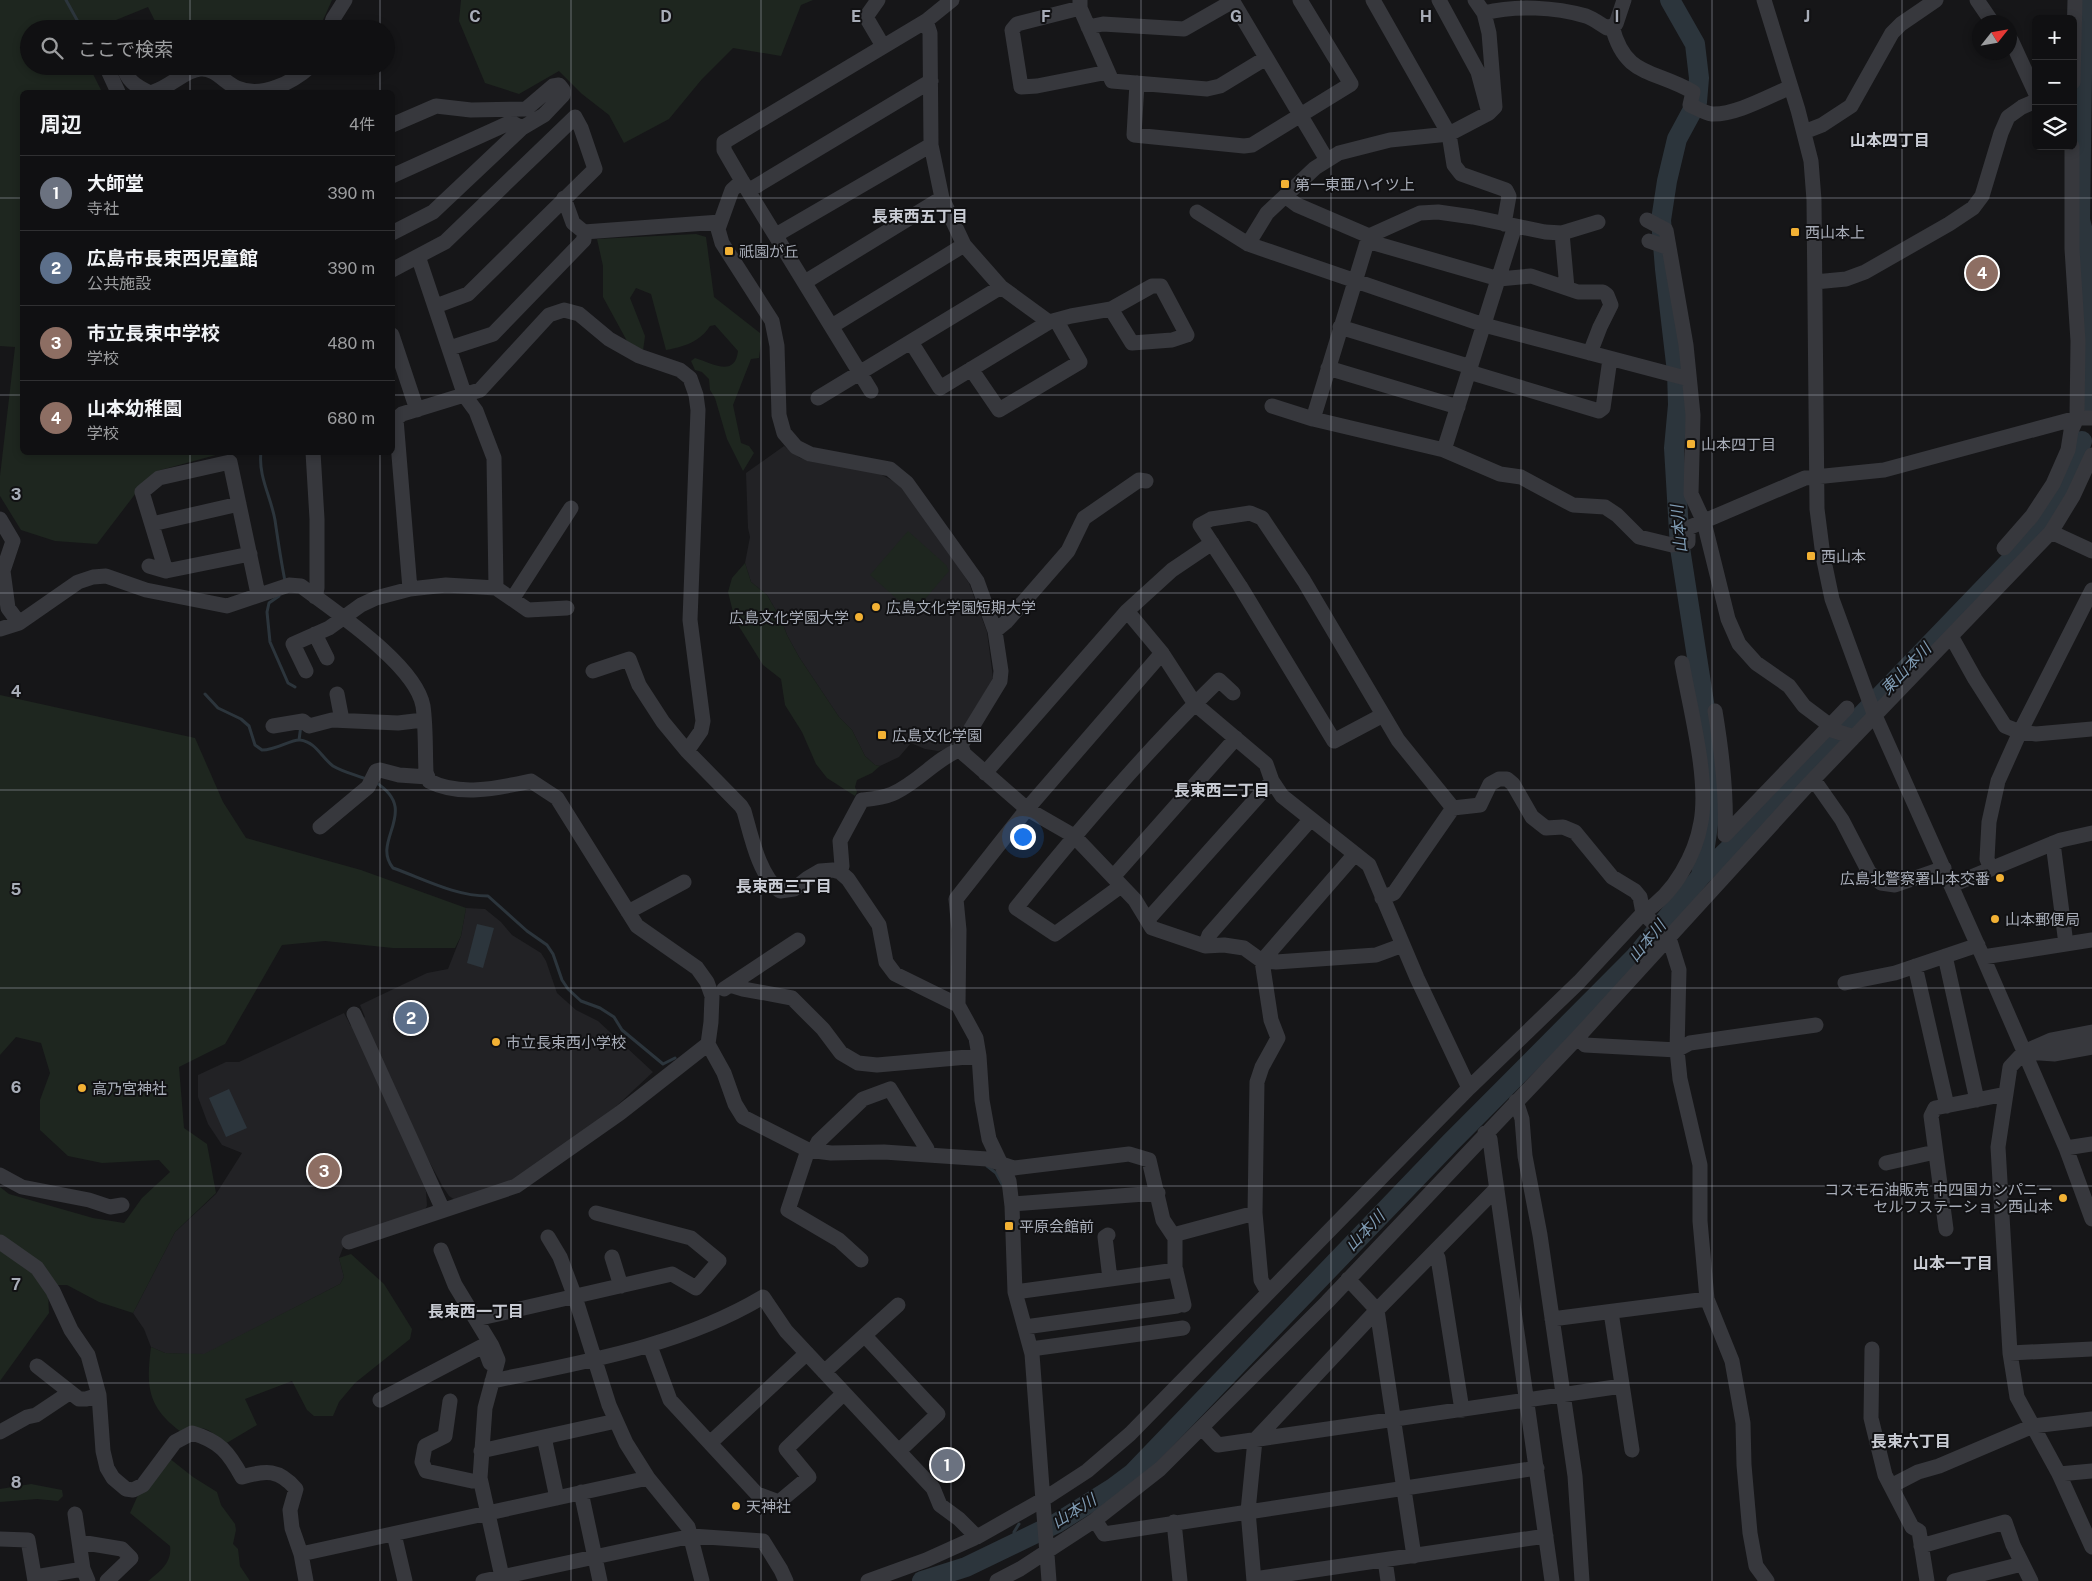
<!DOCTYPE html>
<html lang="ja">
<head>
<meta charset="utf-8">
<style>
	body { margin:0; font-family:"Public Sans","Noto Sans JP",sans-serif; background:#1e1e20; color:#f1f3f6 }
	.controls { position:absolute; right:15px; top:15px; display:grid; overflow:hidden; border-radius:8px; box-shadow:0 2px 8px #0003 }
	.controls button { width:45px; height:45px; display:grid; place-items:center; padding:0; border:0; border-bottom:1px solid #303032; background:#101012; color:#f1f3f6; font:25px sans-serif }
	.compass { position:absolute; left:1972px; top:15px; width:45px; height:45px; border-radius:50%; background:#101012; box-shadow:0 2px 8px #0003; rotate:59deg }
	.you { position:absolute; left:1022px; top:836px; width:18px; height:18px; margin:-12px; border:4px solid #fff; border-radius:50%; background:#1a73e8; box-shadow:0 0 0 8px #1a73e833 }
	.badge { display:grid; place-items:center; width:32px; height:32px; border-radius:50%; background:#7c3aed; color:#fff; font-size:16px; font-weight:700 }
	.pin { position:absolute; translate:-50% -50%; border:2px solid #fff; box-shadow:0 1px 5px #0006 }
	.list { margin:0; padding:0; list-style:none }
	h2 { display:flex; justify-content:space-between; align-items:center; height:65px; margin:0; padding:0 20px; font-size:21px }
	h2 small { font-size:16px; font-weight:400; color:#9c9d9f }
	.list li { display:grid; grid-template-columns:32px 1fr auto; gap:15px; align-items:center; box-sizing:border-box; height:75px; padding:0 20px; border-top:1px solid #303032 }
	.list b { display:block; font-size:19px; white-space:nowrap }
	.list p { margin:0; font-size:16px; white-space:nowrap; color:#9c9d9f }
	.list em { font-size:16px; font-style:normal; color:#9c9d9f }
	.icon { flex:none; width:28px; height:28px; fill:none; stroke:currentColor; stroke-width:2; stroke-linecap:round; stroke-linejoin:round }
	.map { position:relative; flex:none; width:2092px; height:1581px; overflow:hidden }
	.search { position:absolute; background:#101012; box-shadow:0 2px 8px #0003; left:20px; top:20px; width:375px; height:55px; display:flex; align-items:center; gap:12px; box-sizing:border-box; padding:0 18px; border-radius:28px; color:#9c9d9f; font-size:19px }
	.panel { position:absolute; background:#101012; box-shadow:0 2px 8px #0003; left:20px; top:90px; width:375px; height:365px; border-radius:8px }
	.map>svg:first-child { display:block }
	.built { fill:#222225 }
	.green { fill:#1e261f }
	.water { fill:#2c353c }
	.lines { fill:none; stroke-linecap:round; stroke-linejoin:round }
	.stream { stroke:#2c353c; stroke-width:3 }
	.river { stroke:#2c353c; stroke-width:20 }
	.minor { stroke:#37383d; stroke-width:15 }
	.grid { fill:none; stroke:#a8adb8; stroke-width:1; stroke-opacity:0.55 }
	.poi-dot { fill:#f2b134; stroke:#111113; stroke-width:2 }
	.labels { text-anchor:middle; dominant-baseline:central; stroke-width:4; stroke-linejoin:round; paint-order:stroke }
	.poi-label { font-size:15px; fill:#a8adb8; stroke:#111113; text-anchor:start }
	.neighbourhood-label { font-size:16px; font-weight:bold; fill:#c9ccd4; stroke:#111113 }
	.water-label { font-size:16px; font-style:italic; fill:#7f9bb3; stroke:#111113 }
	.grid-label { font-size:16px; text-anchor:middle; font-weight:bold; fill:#a8adb8; stroke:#111113; stroke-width:4; stroke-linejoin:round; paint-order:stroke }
</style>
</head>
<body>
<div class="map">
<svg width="2092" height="1581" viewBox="0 0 2092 1581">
	<rect width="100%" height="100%" fill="#161618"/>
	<path class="built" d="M784 446 800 458 880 474 899 484 914 502 969 583 987 632 993 678 952 748 938 751 925 749 911 743 899 757 880 766 875 765 865 756 852 730 839 717 799 657 787 635 781 619 767 595 751 582 745 563 750 537 748 528 746 473Z
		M466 908 485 909 501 922 512 935 541 953 546 961 557 993 576 1010 598 1021 653 1072 608 1114 515 1183 455 1200 449 1196 443 1187 405 1117 361 1020 365 1017 360 1005 427 973 448 969 461 936Z
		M344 1013 351 1026 354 1024 426 1191 427 1206 422 1214 346 1240 339 1258 344 1277 340 1284 204 1355 165 1353 151 1347 144 1329 133 1313 175 1232 216 1194 242 1153 222 1145 208 1124 198 1097V1075L226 1062H239Z"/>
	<path class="green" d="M0 0H332L319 29H159L148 7 116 20 107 29H29V66H92L93 74 102 92H22V452L223 453 157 471 139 489 97 544 55 541 21 530 0 496V476L15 347 0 346Z
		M461 0H813L801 5 781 56 733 48 702 79 669 119 624 143 609 115 582 94 559 71 519 94 485 83 459 21Z
		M696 234 706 237 714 297 760 333 761 343 759 358 751 359 733 405 741 443 749 446 754 453 743 471 727 439 715 398 710 390 709 379 702 372 695 370 691 361 695 358C712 363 735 378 738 351L715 325 710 326C700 342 683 347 666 350L651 294 636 288 630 298 645 336 643 351 627 341 603 297V266L597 239Z
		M908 531 946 565 949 571 913 613 870 575Z
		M745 563 751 582 767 595 781 619 787 635 799 657 839 717 852 730 865 756 875 765 880 766 872 773 857 780 855 787 857 792 855 796 827 778 816 764 802 732 785 705 781 679 763 665 735 620 728 592 732 578Z
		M0 695 195 738 223 802 246 838 361 870 466 908 461 936 455 948H393L325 941 282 945 225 1044 179 1067 184 1128 207 1144 216 1193 175 1232 133 1313 99 1302 67 1285H56L0 1236V1187L9 1194 93 1218 124 1223 142 1198 170 1172 159 1160 102 1163 68 1156 40 1130V1100L50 1073 41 1043 16 1037 0 1055Z
		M0 1247 33 1271 48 1292 49 1313 0 1381Z
		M351 1254 384 1284 412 1329 410 1339 355 1383 339 1402 333 1416H314L307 1410 292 1381 245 1399 257 1425 225 1444C208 1428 204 1424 181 1432 147 1407 146 1386 151 1347L165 1353 204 1354 340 1284 344 1277 339 1258Z
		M169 1458 193 1477 217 1492 221 1505 235 1524 236 1530 233 1544 238 1549 240 1566 250 1581H148C160 1571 172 1563 170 1546L130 1513 138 1495Z
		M31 1484 62 1490 63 1496 58 1501 37 1499 0 1502V1489Z"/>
	<path class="water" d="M477 924 494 928 483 968 467 963Z
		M229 1089 247 1128 226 1137 209 1098Z"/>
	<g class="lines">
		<path class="stream" d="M66 0 82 29
			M261 452C258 476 271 497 275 520 278 541 281 561 285 581
			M279 596 269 603 267 612 270 642 288 683 295 687
			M205 694 218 708 241 719 249 726 255 745 262 750C277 750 291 739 300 740 316 742 321 757 333 766 343 772 356 775 366 779
			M299 740 301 725
			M375 782C422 811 370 840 393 868 424 879 455 896 488 896L527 931 547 945 553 954 562 980 568 989 581 1001 600 1008 614 1017 622 1030 663 1064 675 1058
			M987 1166 996 1173 1002 1184
			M1015 1543 1014 1532 1019 1524"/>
		<path class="river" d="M1670 0 1695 44 1699 78 1697 102 1677 139 1667 181 1661 220 1665 269 1677 372 1678 405 1674 448 1680 548 1715 773 1701 876
			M2083 0 2080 220 2084 235 2092 355
			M2089 402 2092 357
			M922 1581 966 1567 1057 1523 1113 1488 1133 1473 1450 1143 1635 957 1701 876 1781 799 2037 533 2070 477 2082 441"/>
		<path class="minor" d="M878 0 866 17 883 46
			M1080 0V8L1112 81 1207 89 1220 86 1266 58
			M1232 0 1327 160
			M1373 0 1449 134 1454 165 1461 174 1506 190 1509 196 1504 224
			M1439 0 1478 72 1489 113
			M1764 0 1798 110 1811 161 1814 200 1817 509 1823 556 1832 599 1873 711 1983 957 2066 1148 2092 1219
			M1977 0 1992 22
			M1080 8 1017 24 1012 30 1021 87 1037 86 1108 72
			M1484 13C1516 5 1555 7 1586 16 1594 19 1600 24 1607 28L1616 24 1624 0
			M926 21 930 33 931 145 942 198 964 245 1001 287 1049 322 1071 316 1111 309 1152 286H1161L1187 335 1172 340 1132 343 1111 309
			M1612 26C1625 78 1654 69 1693 92L1690 105C1697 108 1704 113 1712 114 1736 115 1769 96 1791 87
			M1088 27 1103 24 1184 29 1233 1
			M330 29 333 19 345 0
			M2010 39 2012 42 2036 94
			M106 66 118 92
			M124 66C126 80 136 86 148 92
			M2073 82 2075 0
			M1137 83 1134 135 1244 146 1252 145 1351 84 1300 0
			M153 92C169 88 186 69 201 69 215 68 225 83 237 88 262 99 293 82 311 66
			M392 125 436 106 471 110 526 109 553 86 559 85 563 90V95L544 115 522 128 433 212 392 233
			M1804 132 1822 125 1851 106 1892 33 1901 24 1936 0
			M392 176 511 122 522 128
			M742 181 732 190 718 229 722 243 772 321 777 346 779 415 784 433 796 447 810 454 890 469 907 483 977 581 995 631 1001 671 1000 681 961 745 964 754 1027 809 1074 836 1135 900 1152 928 1205 946 1224 945 1244 948 1262 961 1276 962 1376 955 1403 945
			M748 191 931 81
			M1285 196 1297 205 1369 236 1420 213 1438 212 1473 217 1545 232 1562 233 1598 222
			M564 198 573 223 584 232 720 222
			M1197 212 1248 244 1484 325 1689 379
			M1647 220 1666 230 1686 345 1693 415 1691 494 1704 522 1728 619 1739 644 1756 663 1789 686 1804 706 1824 721 1832 730 1854 737
			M1562 233 1567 288
			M776 235 931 145
			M1367 241 1499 279 1531 276 1578 292H1603L1607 295 1611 305 1600 327 1590 353
			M1649 241 1669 248
			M1248 244 1267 213 1315 168 1339 153 1390 140 1449 134 1489 113 1495 107 1489 33 1484 13 1475 0
			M418 256 465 396 476 411 494 458 496 588
			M392 270 445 242 575 117 581 128 595 169 468 294 436 306
			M805 282 942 198
			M1815 282 1846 279 1865 272 1949 224 1973 208 1982 196 2001 133 2008 117 2022 107 2036 101
			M832 326 964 245
			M1340 327 1471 367
			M392 335 417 410
			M911 342 940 388 1049 322
			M450 348 493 334 584 240V232
			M1328 368 1458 407
			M971 369 999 410 1080 362 1056 320
			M1469 372 1599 411 1603 408 1610 359
			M871 391 742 181 724 150V142L926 21 952 0
			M818 398 1001 287
			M1272 406 1313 419 1444 450 1500 474 1521 477 1573 505 1605 507 1617 515 1639 537 1672 545 1688 542V528L1805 478 1884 470 2077 418H2092
			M1313 419 1369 236
			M1444 450 1515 226
			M313 452 317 519V588L315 597
			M0 519 13 541 3 571 8 608 19 623
			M152 524 239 504
			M2051 532 2092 551
			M2004 548 2032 516 2053 484 2068 450 2071 431 2077 418 2078 341 2072 249V146
			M149 566 166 571 250 554
			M166 571 142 492 159 478 230 462 258 594
			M410 589 396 419 402 414 480 390 549 315 564 310 579 314 609 339 639 356 680 370 690 378 696 395 698 410 690 620 703 721 701 731 687 751
			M513 598 571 508
			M1127 611 1162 653 1195 704 1266 764 1272 781 1282 796 1369 865 1417 978 1469 1088
			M0 629 19 623 78 582 93 577 106 576 146 590 227 606 289 585 301 586C334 611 416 665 423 706 426 727 425 750 426 772L429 781C460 797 498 788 531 781L557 798 637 926 697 968 707 982 712 996 711 1022 708 1044 724 1073 735 1104 743 1117 808 1150 831 1153 884 1152 987 1159 1014 1168 1129 1154 1149 1160 1163 1220 1173 1235 1255 1213
			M995 631 1006 622 1068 551 1084 518 1139 480 1146 481
			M315 634 327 658
			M1951 636 1975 679 2005 726 2020 732 2036 734 2092 729
			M306 671 293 644 329 628 361 605 376 598 410 589 446 585 496 588 528 610 567 608
			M593 671 629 659 639 685 663 722 687 751 741 806 744 811C751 835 759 876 780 891L794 889 808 878 820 871 833 870 840 872 848 879 879 925 886 962 895 974 958 1005
			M337 694 342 720
			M1715 711C1722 753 1727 793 1725 835L1847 708
			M1383 715 1334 741 1240 586 1200 525 1211 519 1250 513 1262 518 1304 581 1398 740 1453 808
			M273 726 303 721 309 726 332 720 398 723 423 720
			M985 773 1127 611 1172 570 1212 543
			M1814 780 1842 820 1869 872 1881 883 1895 885 1944 868
			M320 827 368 787 376 771 380 770 399 775 428 777
			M2053 843 2066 944
			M1991 869 1987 859 1989 822 1998 781 2020 732 2092 590
			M840 872 842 866 840 841 862 800C872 799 883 798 892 794 918 783 935 759 961 749
			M1113 877 1236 738
			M1952 885 2061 840 2092 833
			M1121 886 1055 934 1016 908C1079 829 1146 751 1219 680L1233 693
			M1382 898 1394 893 1453 808 1480 805 1490 784 1499 779H1507L1513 784 1532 817 1546 828 1563 827 1575 832 1612 877 1635 891 1640 897 1643 913 1669 938 1679 970 1677 1050 1680 1079 1700 1165V1221L1707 1299 1732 1361 1743 1423 1744 1465 1750 1533 1756 1566 1767 1581
			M628 912 684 882
			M1146 918 1152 915 1272 781
			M1205 946 1209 935 1311 819
			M1945 956 1977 1100
			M1983 957 2092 940
			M1915 966 1947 1106
			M1845 983 1895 973 1978 945
			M730 985 743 989 792 998 823 1029 841 1053 858 1063 877 1065 979 1056
			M724 989 798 940
			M354 1014 443 1210
			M2092 1032 2051 1040 2024 1052 2010 1067 1998 1147 2010 1353 2017 1397 2059 1474 2092 1547
			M1578 1037 1585 1045 1677 1050 1690 1043 1816 1025
			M2027 1052 2055 1054 2092 1047
			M1516 1101 1522 1119 1525 1156 1540 1235 1575 1476 1582 1581
			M1485 1133 1490 1139 1493 1162 1552 1581
			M2066 1148 2092 1144
			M808 1150 788 1210 839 1240 861 1260
			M814 1150 818 1142 863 1099 890 1089 927 1149V1155
			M1886 1163 1935 1152
			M0 1175 22 1187 89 1200 110 1207 122 1205
			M1012 1204 1158 1193
			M1946 1229 1931 1116 1935 1108 2006 1094
			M1175 1234V1267L1184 1305
			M1108 1235 1105 1237 1110 1279
			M548 1237 560 1257 575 1297 609 1405 626 1443 648 1478 688 1527 702 1581
			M0 1242 37 1268 53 1291 71 1330 88 1355 99 1395 103 1451 107 1468 113 1478 126 1489 133 1490 143 1485 175 1442 192 1433C220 1441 229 1453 242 1477 266 1470 279 1469 296 1489L290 1510 292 1528 301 1554 306 1581
			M349 1242 516 1186 620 1113 708 1044
			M441 1250 455 1285 492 1346 498 1360 485 1408 480 1478 503 1581
			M1434 1252 1438 1258 1462 1410
			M612 1257 621 1286
			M1348 1279 1377 1310 1414 1556
			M1265 1287 1261 1280 1255 1213 1257 1082 1262 1067 1278 1038 1271 1020 1262 961 1355 854
			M1015 1292 1176 1270
			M1611 1312 1632 1450
			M476 1319 672 1274 696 1288 719 1261 691 1238 596 1213
			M1552 1319 1707 1299
			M1025 1327 1177 1306
			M865 1336 938 1414 899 1451
			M650 1346 670 1400 757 1494 779 1502 809 1477 786 1449 844 1393
			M1031 1349 1183 1328
			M1872 1349 1871 1418 1885 1475 1912 1527 1919 1531 1927 1581
			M2010 1353 2092 1349
			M37 1366 79 1399H86L99 1395
			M824 1372 898 1305
			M492 1381C584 1362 681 1346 763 1297L786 1331 933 1488 940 1505 959 1519 977 1537
			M380 1400 481 1347 486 1352 490 1363
			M450 1401 445 1436 425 1446 422 1462 426 1471 472 1481 480 1480
			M1202 1428 1218 1445 1622 1386
			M0 1432 27 1417 36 1415 69 1393
			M544 1437 557 1498
			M710 1443 807 1353
			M481 1451 616 1421
			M2059 1474 2092 1471
			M1891 1486 1918 1472 1939 1466 2033 1426 2092 1419
			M581 1492 600 1581
			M75 1514 83 1569 88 1581
			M1095 1520 1104 1534 1537 1468
			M1174 1522 1180 1581
			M394 1534 405 1581
			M0 1539 28 1540 35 1581
			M80 1542 122 1549 131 1558 107 1581
			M1921 1546 2005 1522 2013 1545 2031 1581
			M301 1554 648 1478
			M1385 1560 1388 1581
			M35 1577 83 1569
			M1254 1579 1546 1536
			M483 1581 692 1536 763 1541 781 1570 786 1581
			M868 1581 926 1560 977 1537 1044 1499 1087 1471 1130 1434 1469 1088 1579 982 1643 913C1659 903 1672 889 1682 872 1691 857 1698 840 1701 822 1709 779 1690 708 1682 663
			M997 1581 1020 1569 1095 1520 1160 1469 1327 1302 1578 1037 1806 787 2051 532 2073 496 2092 455
			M1049 1581 1032 1354 1015 1292 1012 1206 1009 1181 989 1139 982 1100 979 1056 976 1038 958 1005 959 930 956 899 1027 809 1162 653
			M1254 1581 1248 1511 1255 1440 1377 1310 1497 1188
			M1954 1581 2022 1564"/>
	</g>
	<path class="grid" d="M190 0V29M380 0V29M571 0V1581M761 0V1581M951 0V1581M1141 0V1581M1331 0V1581M1521 0V1581M1712 0V1581M1902 0V1581M190 66V92M380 66V92M0 198H22M392 198H2092M0 395H22M392 395H2092M190 452V1581M380 452V1581M0 593H2092M0 790H2092M0 988H2092M0 1186H2092M0 1383H2092"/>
	<g class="poi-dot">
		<rect x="1280" y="179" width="10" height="10" rx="2.5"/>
		<rect x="1790" y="227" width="10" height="10" rx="2.5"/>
		<rect x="724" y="246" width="10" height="10" rx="2.5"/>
		<rect x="1686" y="439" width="10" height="10" rx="2.5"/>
		<rect x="1806" y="551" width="10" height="10" rx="2.5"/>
		<circle cx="876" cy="607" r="5"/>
		<circle cx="859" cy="617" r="5"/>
		<rect x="877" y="730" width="10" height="10" rx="2.5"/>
		<circle cx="2000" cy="878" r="5"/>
		<circle cx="1995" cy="919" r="5"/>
		<circle cx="496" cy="1042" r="5"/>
		<circle cx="82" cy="1088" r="5"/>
		<circle cx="2063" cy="1198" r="5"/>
		<rect x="1004" y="1221" width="10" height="10" rx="2.5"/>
		<circle cx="736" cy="1506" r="5"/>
	</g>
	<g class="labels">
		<g class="poi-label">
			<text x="1295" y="184">第一東亜ハイツ上</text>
			<text x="1805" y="232">西山本上</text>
			<text x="739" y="251">祇園が丘</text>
			<text x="1701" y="444">山本四丁目</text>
			<text x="1821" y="556">西山本</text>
			<text x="886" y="607">広島文化学園短期大学</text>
			<text x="849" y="617" text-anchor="end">広島文化学園大学</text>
			<text x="892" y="735">広島文化学園</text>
			<text x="1990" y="878" text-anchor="end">広島北警察署山本交番</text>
			<text x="2005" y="919">山本郵便局</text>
			<text x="506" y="1042">市立長束西小学校</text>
			<text x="92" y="1088">高乃宮神社</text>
			<text x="2053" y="1189" text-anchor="end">コスモ石油販売 中四国カンパニー<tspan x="2053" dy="17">セルフステーション西山本</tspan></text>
			<text x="1019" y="1226">平原会館前</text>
			<text x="746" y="1506">天神社</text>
		</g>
		<g class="neighbourhood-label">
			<text x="1890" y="140">山本四丁目</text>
			<text x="920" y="216">長束西五丁目</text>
			<text x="1222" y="790">長束西二丁目</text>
			<text x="784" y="886">長束西三丁目</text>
			<text x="1953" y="1263">山本一丁目</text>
			<text x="476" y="1311">長束西一丁目</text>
			<text x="1911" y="1441">長束六丁目</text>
		</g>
		<g class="water-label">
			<text transform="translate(1679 529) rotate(-95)">山本川</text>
			<text transform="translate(1906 669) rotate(-46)">東山本川</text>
			<text transform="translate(1647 941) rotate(-50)">山本川</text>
			<text transform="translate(1365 1231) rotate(-46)">山本川</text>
			<text transform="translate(1074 1511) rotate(-32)">山本川</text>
		</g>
	</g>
	<g class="grid-label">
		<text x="475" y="22">C</text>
		<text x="666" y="22">D</text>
		<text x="856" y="22">E</text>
		<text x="1046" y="22">F</text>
		<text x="1236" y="22">G</text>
		<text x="1426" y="22">H</text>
		<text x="1617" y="22">I</text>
		<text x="1807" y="22">J</text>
		<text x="16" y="500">3</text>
		<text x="16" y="697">4</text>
		<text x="16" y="895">5</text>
		<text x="16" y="1093">6</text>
		<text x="16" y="1290">7</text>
		<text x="16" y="1488">8</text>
	</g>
</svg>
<div class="controls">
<button>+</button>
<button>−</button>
<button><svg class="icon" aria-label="layers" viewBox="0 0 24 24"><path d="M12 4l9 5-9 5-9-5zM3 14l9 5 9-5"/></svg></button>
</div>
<svg class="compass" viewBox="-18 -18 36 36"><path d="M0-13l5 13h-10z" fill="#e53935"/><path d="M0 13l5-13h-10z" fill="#9c9d9f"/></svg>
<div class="you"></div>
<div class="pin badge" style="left:947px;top:1465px;background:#6b7280">1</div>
<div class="pin badge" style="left:411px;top:1018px;background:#5c6f8a">2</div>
<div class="pin badge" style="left:324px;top:1171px;background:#8d6e63">3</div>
<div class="pin badge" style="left:1982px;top:273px;background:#8d6e63">4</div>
<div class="search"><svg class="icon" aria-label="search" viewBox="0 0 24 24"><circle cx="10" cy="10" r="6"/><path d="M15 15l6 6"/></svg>ここで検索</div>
<section class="panel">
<h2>周辺<small>4件</small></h2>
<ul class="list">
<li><span class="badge" style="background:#6b7280">1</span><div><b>大師堂</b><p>寺社</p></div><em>390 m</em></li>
<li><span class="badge" style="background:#5c6f8a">2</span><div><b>広島市長束西児童館</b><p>公共施設</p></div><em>390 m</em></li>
<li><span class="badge" style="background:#8d6e63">3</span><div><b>市立長束中学校</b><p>学校</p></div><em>480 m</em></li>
<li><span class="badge" style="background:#8d6e63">4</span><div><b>山本幼稚園</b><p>学校</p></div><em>680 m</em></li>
</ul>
</section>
</div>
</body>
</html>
